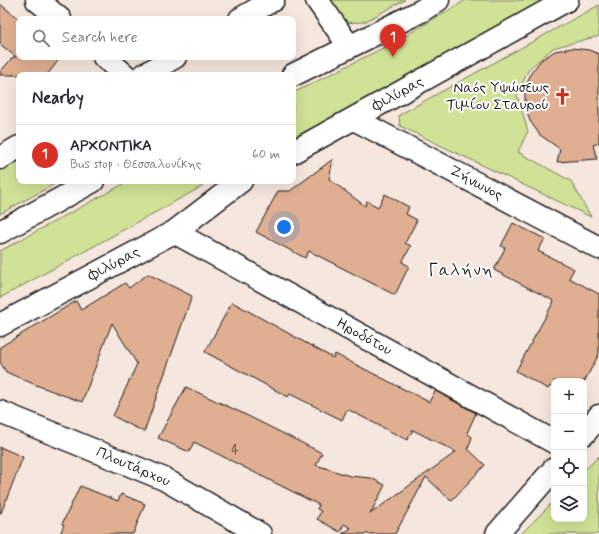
<!DOCTYPE html>
<html lang="en">
<head>
<meta charset="utf-8">
<style>
	body { margin:0; font-family:Mynerve,sans-serif; background:#f2f2f3; color:#2b2b33 }
	.controls { position:absolute; right:12px; bottom:12px; display:grid; overflow:hidden; border-radius:8px; box-shadow:0 4px 16px #0002 }
	.controls button { width:36px; height:36px; display:grid; place-items:center; padding:0; border:0; border-bottom:1px solid #e1e1e2; background:#fff; color:#2b2b33; font:20px sans-serif }
	.you { position:absolute; left:284px; top:227px; width:14px; height:14px; margin:-10px; border:3px solid #fff; border-radius:50%; background:#1a73e8; box-shadow:0 0 0 6px #1a73e833 }
	.badge { display:grid; place-items:center; width:26px; height:26px; border-radius:50%; background:#d93025; color:#fff; font-size:13px; font-weight:700 }
	.pin { position:absolute; translate:-50% -33px; filter:drop-shadow(0 1px 2px #0008) }
	.pin::after { content:''; position:absolute; top:21px; width:14px; height:12px; background:inherit; clip-path:polygon(0 0,100% 0,50% 100%) }
	.list { margin:0; padding:0; list-style:none }
	h2 { display:flex; justify-content:space-between; align-items:center; height:52px; margin:0; padding:0 16px; font-size:17px }
	h2 small { font-size:13px; font-weight:400; color:#7c7c81 }
	.list li { display:grid; grid-template-columns:26px 1fr auto; gap:12px; align-items:center; box-sizing:border-box; height:60px; padding:0 16px; border-top:1px solid #e1e1e2 }
	.list b { display:block; font-size:15px; white-space:nowrap }
	.list p { margin:0; font-size:13px; white-space:nowrap; color:#7c7c81 }
	.list em { font-size:13px; font-style:normal; color:#7c7c81 }
	.icon { flex:none; width:22px; height:22px; fill:none; stroke:currentColor; stroke-width:2; stroke-linecap:round; stroke-linejoin:round }
	.map { position:relative; flex:none; width:599px; height:534px; overflow:hidden }
	.search { position:absolute; background:#fff; box-shadow:0 4px 16px #0002; left:16px; top:16px; width:280px; height:44px; display:flex; align-items:center; gap:10px; box-sizing:border-box; padding:0 14px; border-radius:8px; color:#7c7c81; font-size:15px }
	.panel { position:absolute; background:#fff; box-shadow:0 4px 16px #0002; left:16px; top:72px; width:280px; height:112px; border-radius:8px }
	.map>svg:first-child { display:block }
	.green { fill:#cfe296; stroke:#767f59 }
	.building { fill:#e0af92; stroke:#1c1c1c }
	.lines { fill:none; stroke-linecap:round; stroke-linejoin:round }
	.street-casing { stroke:#1c1c1c; stroke-width:25 }
	.secondary-casing { stroke:#1c1c1c; stroke-width:25 }
	.street { stroke:#fff; stroke-width:22 }
	.secondary { stroke:#fff; stroke-width:22 }
	.labels { text-anchor:middle; dominant-baseline:central; stroke-width:4; stroke-linejoin:round; paint-order:stroke }
	.number-label { font-size:13px; fill:#4d413a }
	.poi-label { font-size:15px; fill:#1c1c1c; stroke:#fff; text-anchor:end }
	.street-label { font-size:15px; fill:#1c1c1c; stroke:#fff }
	.quarter-label { font-size:17px; letter-spacing:1px; fill:#1c1c1c; stroke:#fff }
</style>
</head>
<body>
<div class="map">
<svg width="599" height="534" viewBox="0 0 599 534">
	<rect width="100%" height="100%" fill="#f6e7de"/>
	<filter id="ink" filterUnits="userSpaceOnUse"><feTurbulence type="fractalNoise" baseFrequency=".025" numOctaves="2"/><feDisplacementMap in="SourceGraphic" scale="8" xChannelSelector="R" yChannelSelector="G"/><feConvolveMatrix kernelMatrix="1 2 1 2 8 2 1 2 1" color-interpolation-filters="sRGB"/></filter>
	<g filter="url(#ink)">
		<path class="green" d="M330 0H405L364 22 340 23Z
			M466 0H543L293 141V93L395 42Z
			M599 5V36L553 48 529 69 517 95 528 131 518 152 571 181 591 217 400 126 399 115Z
			M19 158V181H60L0 214V168Z
			M129 181H199L203 186 0 298V251Z
			M599 456V534H521L554 501V519H584V471Z"/>
		<path class="building" d="M0 4 19 19V57H61L47 75H0V72L13 57H16L0 44Z
			M572 48 589 50 599 54V143L593 145 597 159 557 162 560 149 540 135 530 121 525 105V89L531 73 541 60 555 51Z
			M333 159 329 179 365 206 367 201 378 207 385 194 409 207 406 214 417 220 405 243 411 246 402 262 409 266 395 295 309 251 305 258 256 232 278 191H290Z
			M513 223 545 239 538 251 574 269 569 278 599 294V354L584 382V381H554V388L550 386 548 389 516 371 554 301 494 270 505 248 501 246Z
			M148 274 192 296 144 432 113 416 137 364 112 323 82 402 36 385 6 372 0 362V347L76 301 81 310 125 283 129 288Z
			M232 302 333 358 335 354 429 402 435 391 476 413 467 433 472 437 468 449 485 465 451 501 426 477 395 534H342L351 528 344 524 340 532 317 519 321 511 317 509 319 505 194 442 189 452 158 438 186 387 242 413 322 453 316 465 350 476 371 478 385 485 370 514 456 452 413 430 407 440 347 409 342 420 290 394 288 397 205 352Z
			M0 447 23 457 1 513H0Z
			M80 486 118 501 121 494 145 504 133 534H60L64 525 62 524Z"/>
		<g class="lines">
			<defs>
				<path id="street" d="M37 0 60 19
					M317 0 349 46
					M240 19 273 0
					M104 57 125 75
					M144 75 175 57
					M354 119 599 248
					M293 152 567 0
					M0 158 19 147
					M174 232 554 442
					M0 325 174 232 241 181
					M0 412 164 479 260 534"/>
				<path id="secondary" d="M293 75 421 11 438 0
					M0 232 93 181
					M584 434 599 416
					M497 534 554 469"/>
			</defs>
			<use href="#street" class="street-casing"/>
			<use href="#secondary" class="secondary-casing"/>
			<use href="#street" class="street"/>
			<use href="#secondary" class="secondary"/>
		</g>
	</g>
	<defs>
		<symbol id="church-bare" viewBox="-9 -9 18 18"><path d="M-1.2-6h2.4v3.5h3.3v2.4h-3.3V6h-2.4V-.1h-3.3v-2.4h3.3Z" fill="#c8321e" stroke="#fff" stroke-width="2.5" paint-order="stroke"/></symbol>
	</defs>
	<g fill-rule="evenodd">
		<use href="#church-bare" x="550" y="84" width="25" height="25"/>
	</g>
	<g class="labels">
		<g class="number-label">
			<text x="235" y="450">4</text>
		</g>
		<g class="poi-label">
			<text x="549" y="88">Ναός Υψώσεως<tspan x="549" dy="17">Τιμίου Σταυρού</tspan></text>
		</g>
		<g class="street-label">
			<text transform="translate(398 94) rotate(-29)">Φιλύρας</text>
			<text transform="translate(476 183) rotate(28)">Ζήνωνος</text>
			<text transform="translate(114 264) rotate(-28)">Φιλύρας</text>
			<text transform="translate(364 337) rotate(29)">Ηροδότου</text>
			<text transform="translate(133 467) rotate(23)">Πλουτάρχου</text>
		</g>
		<g class="quarter-label">
			<text x="461" y="270">Γαλήνη</text>
		</g>
	</g>
</svg>
<div class="controls">
<button>+</button>
<button>−</button>
<button><svg class="icon" aria-label="locate" viewBox="0 0 24 24"><circle cx="12" cy="12" r="6"/><path d="M12 2v4M12 18v4M2 12h4M18 12h4"/></svg></button>
<button><svg class="icon" aria-label="layers" viewBox="0 0 24 24"><path d="M12 4l9 5-9 5-9-5zM3 14l9 5 9-5"/></svg></button>
</div>
<div class="you"></div>
<div class="pin badge" style="left:393px;top:57px">1</div>
<div class="search"><svg class="icon" aria-label="search" viewBox="0 0 24 24"><circle cx="10" cy="10" r="6"/><path d="M15 15l6 6"/></svg>Search here</div>
<section class="panel">
<h2>Nearby<small></small></h2>
<ul class="list">
<li><span class="badge">1</span><div><b>ΑΡΧΟΝΤΙΚΑ</b><p>Bus stop · Θεσσαλονίκης</p></div><em>60 m</em></li>
</ul>
</section>
</div>
</body>
</html>
